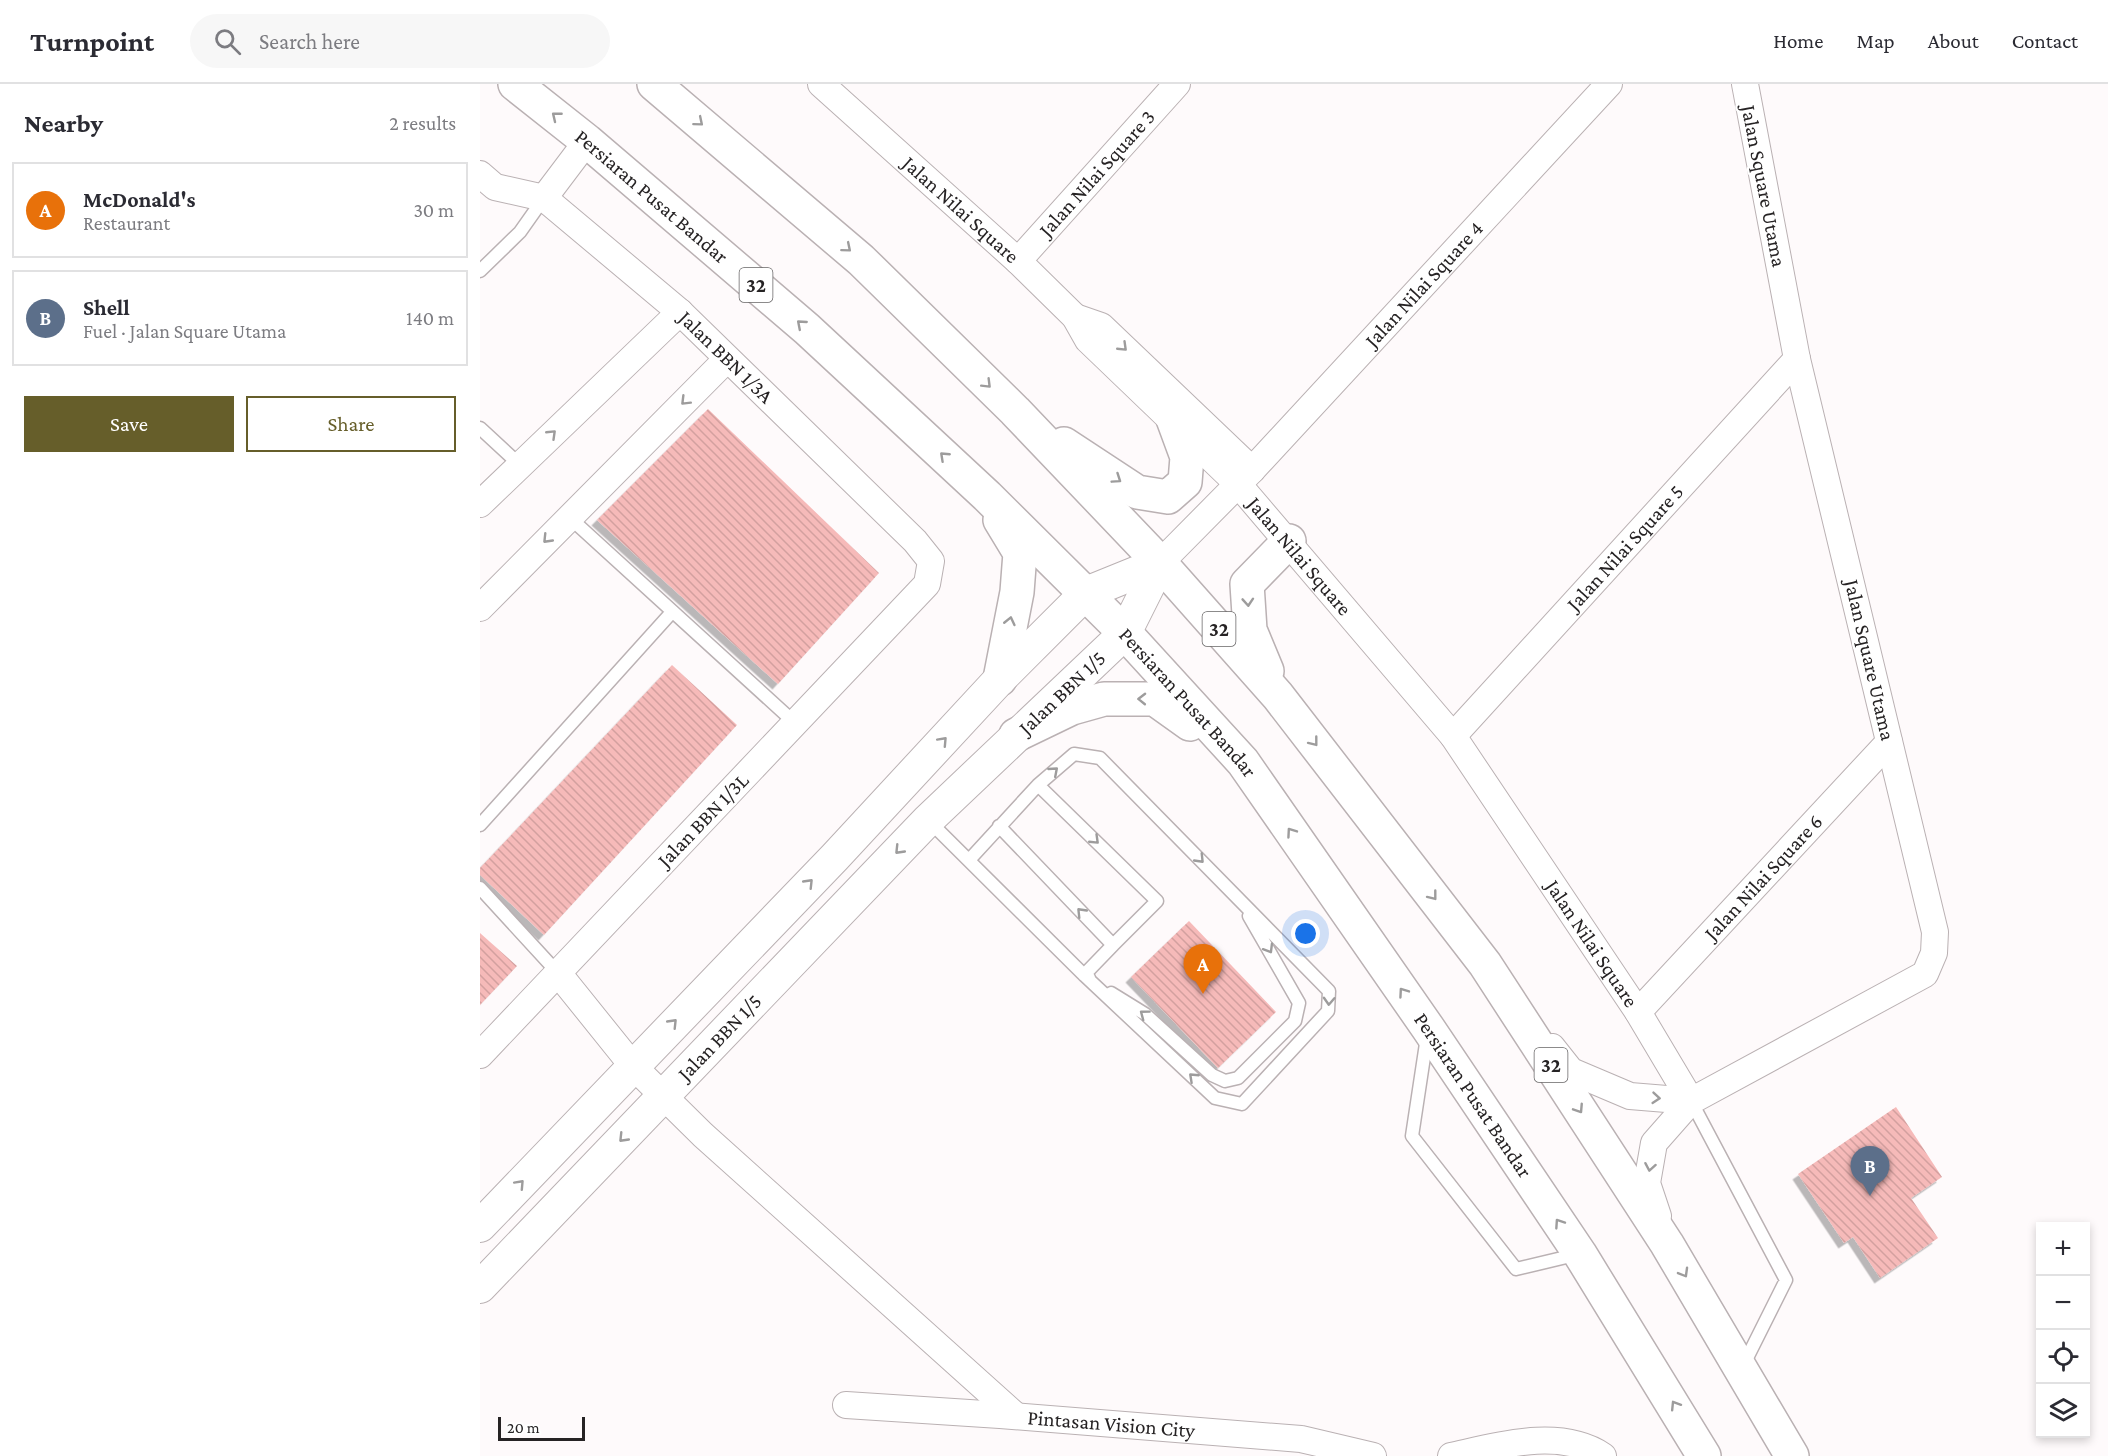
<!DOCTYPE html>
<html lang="en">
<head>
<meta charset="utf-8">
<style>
	body { margin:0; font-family:"Crimson Pro",serif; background:#f7f7f7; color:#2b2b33 }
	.controls { position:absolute; right:18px; bottom:18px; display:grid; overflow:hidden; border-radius:0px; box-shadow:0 3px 9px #0003 }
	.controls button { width:54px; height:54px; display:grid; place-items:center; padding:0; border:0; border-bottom:2px solid #e1e1e2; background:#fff; color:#2b2b33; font:30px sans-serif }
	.scale { position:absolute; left:18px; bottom:15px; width:87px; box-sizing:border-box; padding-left:6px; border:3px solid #262324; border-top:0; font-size:16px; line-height:21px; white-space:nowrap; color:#262324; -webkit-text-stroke:4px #fff; paint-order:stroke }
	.you { position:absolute; left:826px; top:850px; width:21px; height:21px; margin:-15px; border:4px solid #fff; border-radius:50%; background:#1a73e8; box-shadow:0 0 0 9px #1a73e833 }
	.badge { display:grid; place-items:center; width:39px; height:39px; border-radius:50%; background:#665e2a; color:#fff; font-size:20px; font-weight:700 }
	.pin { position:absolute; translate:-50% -50px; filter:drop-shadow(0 2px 3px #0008) }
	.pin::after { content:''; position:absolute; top:32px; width:21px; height:18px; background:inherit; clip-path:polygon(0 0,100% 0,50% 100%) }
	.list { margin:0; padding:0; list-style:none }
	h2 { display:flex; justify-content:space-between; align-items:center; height:78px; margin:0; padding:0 24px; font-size:26px }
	h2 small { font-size:20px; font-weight:400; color:#7c7c81 }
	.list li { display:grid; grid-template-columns:39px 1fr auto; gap:18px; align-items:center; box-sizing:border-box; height:96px; margin:0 12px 12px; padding:0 12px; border:2px solid #e1e1e2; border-radius:0px }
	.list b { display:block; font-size:22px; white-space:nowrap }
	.list p { margin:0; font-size:20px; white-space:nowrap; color:#7c7c81 }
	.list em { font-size:20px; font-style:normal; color:#7c7c81 }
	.actions { display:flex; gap:12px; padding:18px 24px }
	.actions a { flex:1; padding:14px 0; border:2px solid #665e2a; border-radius:0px; text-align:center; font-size:21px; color:#665e2a }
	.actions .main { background:#665e2a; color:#fff }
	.icon { flex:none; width:33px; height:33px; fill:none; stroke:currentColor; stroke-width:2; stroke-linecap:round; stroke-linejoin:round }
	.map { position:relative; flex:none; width:1628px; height:1372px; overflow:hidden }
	header { display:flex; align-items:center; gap:36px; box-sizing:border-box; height:84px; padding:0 30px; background:#fff; border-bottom:2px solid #e1e1e2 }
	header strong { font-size:28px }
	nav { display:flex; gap:33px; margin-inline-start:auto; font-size:21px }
	.search { width:420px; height:54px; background:#f7f7f7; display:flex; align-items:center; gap:15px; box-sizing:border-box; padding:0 21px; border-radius:33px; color:#7c7c81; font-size:22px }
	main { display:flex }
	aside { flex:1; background:#fff }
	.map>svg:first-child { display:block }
	.building { fill:url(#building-back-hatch); filter:url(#shadow) }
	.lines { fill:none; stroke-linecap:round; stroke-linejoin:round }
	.service-casing { stroke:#bab1b3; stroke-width:15 }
	.minor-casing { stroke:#bab1b3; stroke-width:28 }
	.tertiary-casing { stroke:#bab1b3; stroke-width:34 }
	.primary-casing { stroke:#bab1b3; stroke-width:36 }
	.service { stroke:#fff; stroke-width:12 }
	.minor { stroke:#fff; stroke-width:26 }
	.tertiary { stroke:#fff; stroke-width:32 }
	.primary { stroke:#fff; stroke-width:33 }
	.oneway { stroke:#9d9c9c }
	.labels { text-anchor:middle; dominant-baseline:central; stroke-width:4.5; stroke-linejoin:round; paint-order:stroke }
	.shield { fill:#fff; stroke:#676566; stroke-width:1.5 }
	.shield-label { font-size:20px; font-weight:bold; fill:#262324 }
	.street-label { font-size:21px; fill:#262324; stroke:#fff }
</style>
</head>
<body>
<header>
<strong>Turnpoint</strong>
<div class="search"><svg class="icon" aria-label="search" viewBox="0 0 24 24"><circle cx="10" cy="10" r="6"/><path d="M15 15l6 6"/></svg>Search here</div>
<nav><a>Home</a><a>Map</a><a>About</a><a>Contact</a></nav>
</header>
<main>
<aside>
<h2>Nearby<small>2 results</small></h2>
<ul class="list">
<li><span class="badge" style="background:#e8710a">A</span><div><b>McDonald's</b><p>Restaurant</p></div><em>30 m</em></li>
<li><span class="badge" style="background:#5c6f8a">B</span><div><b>Shell</b><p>Fuel · Jalan Square Utama</p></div><em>140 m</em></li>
</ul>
<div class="actions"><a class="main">Save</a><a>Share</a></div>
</aside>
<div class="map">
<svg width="1628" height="1372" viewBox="0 0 1628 1372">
	<defs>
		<pattern id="building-back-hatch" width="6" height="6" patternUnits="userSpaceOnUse" patternTransform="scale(1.5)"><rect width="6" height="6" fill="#f6bab9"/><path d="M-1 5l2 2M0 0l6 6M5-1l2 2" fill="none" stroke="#d3a09f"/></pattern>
		<filter id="shadow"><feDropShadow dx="-5.5" dy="5.5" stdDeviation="0" flood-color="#0004"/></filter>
	</defs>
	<rect width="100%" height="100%" fill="#fefafb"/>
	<path class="building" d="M228 325 399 489 298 600 117 436Z
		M192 581 257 641 64 851 0 791V784Z
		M709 837 796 928 738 984 651 893Z
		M0 849 37 882 0 921Z
		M1416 1023 1462 1093 1431 1114 1458 1154 1400 1194 1373 1153 1364 1159 1318 1090Z"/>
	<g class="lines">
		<defs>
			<path id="service" d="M0 187 40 148 64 114
				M0 344 40 381
				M89 433 315 639
				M448 736 604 891 735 1014 762 1020 848 927 849 907 620 674 594 670 558 701 490 775
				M0 741 192 528
				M519 742 633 861 677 817 558 701
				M0 804 78 889
				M609 894 604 891 633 861
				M631 909 665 930 732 991 745 997 758 994 815 937 819 919 769 832
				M947 953 932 1052 1036 1185 1099 1170
				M1211 1017 1306 1196 1263 1282"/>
			<g id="minor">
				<path id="s1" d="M341 0 538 177 595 233 608 256 758 400 973 652 1158 928 1211 1017"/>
				<path id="s2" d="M0 90 15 103 64 114 200 228 435 457 451 477 447 500 0 971"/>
				<path d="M64 114 107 57"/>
				<path id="s3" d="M538 177 697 0"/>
				<path d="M595 233 621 242 772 386"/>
				<path d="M0 420 200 228"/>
				<path id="s4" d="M680 479 772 386 1129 0"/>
				<path d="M0 524 246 276"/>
				<path id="s5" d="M973 652 1317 275"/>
				<path d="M78 889 152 981 223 1051 536 1332"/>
				<path id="s6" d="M1158 928 1409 658"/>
				<path d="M1072 963 1091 987 1150 1012 1211 1017"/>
				<path d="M1178 1132 1167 1099 1174 1059 1211 1017 1445 890 1454 869 1455 848 1317 275 1265 0"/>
				<path id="s7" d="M366 1321 520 1331 821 1355 893 1372"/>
				<path d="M971 1372C1017 1362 1080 1343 1123 1372"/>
			</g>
			<g id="tertiary">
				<path d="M0 1142 355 773 520 595 606 509 680 479"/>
				<path id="s8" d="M0 1203 448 736 645 549 680 479"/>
			</g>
			<g id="primary">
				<path id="s9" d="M35 0 107 57 327 245 507 412 645 549 763 678 948 944 1100 1170 1224 1372"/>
				<path d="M174 0 381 176 535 327 680 479 798 612 1005 880 1187 1160 1312 1372"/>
				<path d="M584 360 657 408 688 413 705 398 707 373 693 335"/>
				<path d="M520 436 540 469 537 508 520 595"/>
				<path d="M787 587 770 546 767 500 809 457"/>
				<path d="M536 651 592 624 624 615H675L710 640"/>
			</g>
		</defs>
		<use href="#service" class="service-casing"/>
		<use href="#minor" class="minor-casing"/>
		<use href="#tertiary" class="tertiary-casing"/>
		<use href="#primary" class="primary-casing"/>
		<use href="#service" class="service"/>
		<use href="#minor" class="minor"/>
		<use href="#tertiary" class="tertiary"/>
		<use href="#primary" class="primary"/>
	</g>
	<defs><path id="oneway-chevron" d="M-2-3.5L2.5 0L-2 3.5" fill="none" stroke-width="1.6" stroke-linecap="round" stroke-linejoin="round" transform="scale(1.5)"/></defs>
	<g class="oneway">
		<use href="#oneway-chevron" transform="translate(76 32) rotate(-141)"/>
		<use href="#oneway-chevron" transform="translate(219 38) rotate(40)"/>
		<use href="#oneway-chevron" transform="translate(367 164) rotate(40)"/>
		<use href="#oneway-chevron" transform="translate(321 240) rotate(-139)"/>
		<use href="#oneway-chevron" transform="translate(643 263) rotate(44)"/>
		<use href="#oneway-chevron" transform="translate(507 300) rotate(45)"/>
		<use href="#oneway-chevron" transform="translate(205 317) rotate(135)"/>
		<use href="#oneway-chevron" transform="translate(72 350) rotate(-44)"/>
		<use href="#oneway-chevron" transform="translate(464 372) rotate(-137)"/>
		<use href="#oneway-chevron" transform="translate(637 395) rotate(34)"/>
		<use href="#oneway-chevron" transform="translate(67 455) rotate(134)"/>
		<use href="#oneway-chevron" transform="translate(768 518) rotate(86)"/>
		<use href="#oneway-chevron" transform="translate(530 537) rotate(-77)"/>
		<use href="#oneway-chevron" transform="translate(662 615) rotate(-179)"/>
		<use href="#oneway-chevron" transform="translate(463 657) rotate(-47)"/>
		<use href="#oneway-chevron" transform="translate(834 658) rotate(52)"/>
		<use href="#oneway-chevron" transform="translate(574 687) rotate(-41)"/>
		<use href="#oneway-chevron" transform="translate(811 748) rotate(-125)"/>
		<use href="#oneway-chevron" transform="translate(615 756) rotate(44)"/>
		<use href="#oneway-chevron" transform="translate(419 766) rotate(134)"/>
		<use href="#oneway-chevron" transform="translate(720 775) rotate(46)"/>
		<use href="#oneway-chevron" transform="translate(329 799) rotate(-46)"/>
		<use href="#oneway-chevron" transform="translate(953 812) rotate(52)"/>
		<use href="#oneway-chevron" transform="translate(601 828) rotate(-134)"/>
		<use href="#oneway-chevron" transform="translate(789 865) rotate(59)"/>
		<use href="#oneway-chevron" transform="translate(923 908) rotate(-125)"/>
		<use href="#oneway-chevron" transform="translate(849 917) rotate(93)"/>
		<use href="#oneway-chevron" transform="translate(664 930) rotate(-143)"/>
		<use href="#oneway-chevron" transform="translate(193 939) rotate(-46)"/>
		<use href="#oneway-chevron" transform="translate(713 993) rotate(-137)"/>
		<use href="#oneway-chevron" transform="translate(1176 1014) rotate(5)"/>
		<use href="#oneway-chevron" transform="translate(1099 1025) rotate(57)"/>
		<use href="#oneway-chevron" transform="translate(143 1054) rotate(134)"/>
		<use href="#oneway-chevron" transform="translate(1170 1083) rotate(100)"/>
		<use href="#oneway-chevron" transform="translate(40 1100) rotate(-47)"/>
		<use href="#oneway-chevron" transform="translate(1079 1139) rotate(-124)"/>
		<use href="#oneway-chevron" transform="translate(1204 1189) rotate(60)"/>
		<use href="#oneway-chevron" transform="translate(1195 1321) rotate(-122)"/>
	</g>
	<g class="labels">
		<g class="shield">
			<rect x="259.5" y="184" width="33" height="34" rx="4.5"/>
			<rect x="722.5" y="528" width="33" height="34" rx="4.5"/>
			<rect x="1054.5" y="964" width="33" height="34" rx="4.5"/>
		</g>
		<g class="shield-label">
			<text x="276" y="201">32</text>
			<text x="739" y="545">32</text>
			<text x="1071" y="981">32</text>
		</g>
		<g class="street-label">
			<text stroke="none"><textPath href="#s3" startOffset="118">Jalan Nilai Square 3</textPath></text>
			<text transform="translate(1284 102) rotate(79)">Jalan Square Utama</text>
			<text stroke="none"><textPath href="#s9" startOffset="177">Persiaran Pusat Bandar</textPath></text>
			<text stroke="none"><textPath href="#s1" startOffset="188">Jalan Nilai Square</textPath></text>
			<text stroke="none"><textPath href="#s4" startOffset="384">Jalan Nilai Square 4</textPath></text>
			<text stroke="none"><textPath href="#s2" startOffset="312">Jalan BBN 1/3A</textPath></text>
			<text stroke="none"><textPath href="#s5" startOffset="255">Jalan Nilai Square 5</textPath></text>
			<text stroke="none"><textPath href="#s1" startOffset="674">Jalan Nilai Square</textPath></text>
			<text transform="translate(1390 576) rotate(77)">Jalan Square Utama</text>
			<text stroke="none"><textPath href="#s8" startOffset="832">Jalan BBN 1/5</textPath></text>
			<text stroke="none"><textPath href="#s9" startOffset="915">Persiaran Pusat Bandar</textPath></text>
			<text transform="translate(223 736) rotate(-46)">Jalan BBN 1/3L</text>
			<text stroke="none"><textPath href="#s6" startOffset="184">Jalan Nilai Square 6</textPath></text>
			<text stroke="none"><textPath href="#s1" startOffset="1160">Jalan Nilai Square</textPath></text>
			<text stroke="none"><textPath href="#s8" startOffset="346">Jalan BBN 1/5</textPath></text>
			<text stroke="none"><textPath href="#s9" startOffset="1401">Persiaran Pusat Bandar</textPath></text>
			<text stroke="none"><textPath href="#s7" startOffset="266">Pintasan Vision City</textPath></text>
		</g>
	</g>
</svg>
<div class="controls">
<button>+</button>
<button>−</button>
<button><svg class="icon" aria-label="locate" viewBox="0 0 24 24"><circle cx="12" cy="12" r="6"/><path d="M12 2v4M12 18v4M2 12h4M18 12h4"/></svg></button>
<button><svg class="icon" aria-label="layers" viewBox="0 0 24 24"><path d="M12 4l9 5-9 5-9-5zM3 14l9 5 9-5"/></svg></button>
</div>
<div class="scale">20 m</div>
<div class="you"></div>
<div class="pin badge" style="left:723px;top:910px;background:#e8710a">A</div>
<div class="pin badge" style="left:1390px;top:1112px;background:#5c6f8a">B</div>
</div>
</main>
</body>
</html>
